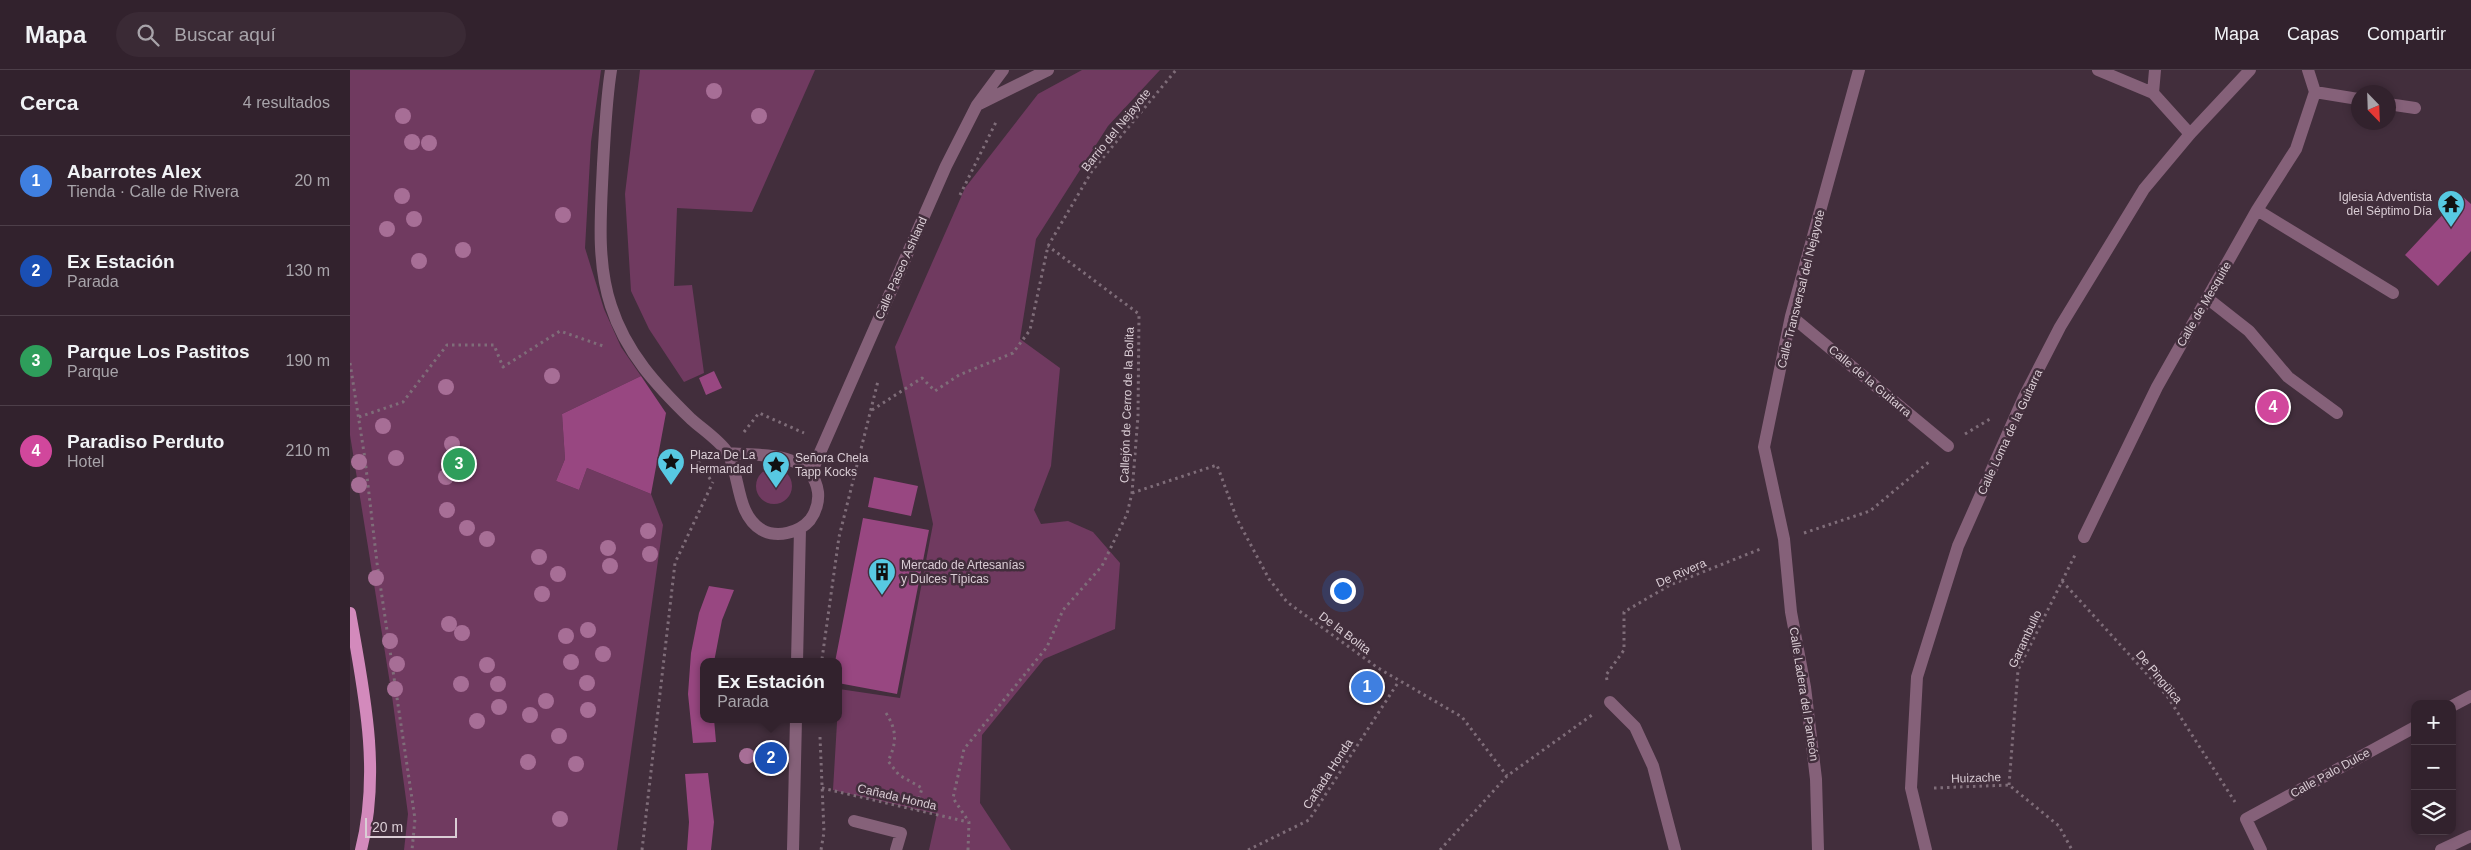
<!DOCTYPE html>
<html lang="es">
<head>
<meta charset="utf-8">
<style>
	body { margin:0; font-family:Arial,sans-serif; background:#3a2a35; color:#f1f3f6 }
	.controls { position:absolute; right:15px; bottom:15px; display:grid; overflow:hidden; border-radius:10px; box-shadow:0 2px 8px #0003 }
	.controls button { width:45px; height:45px; display:grid; place-items:center; padding:0; border:0; border-bottom:1px solid #4d3f49; background:#32222d; color:#f1f3f6; font:25px sans-serif }
	.compass { position:absolute; left:2001px; top:15px; width:45px; height:45px; border-radius:50%; background:#32222d; box-shadow:0 2px 8px #0003; rotate:157deg }
	.scale { position:absolute; left:15px; bottom:12px; width:92px; box-sizing:border-box; padding-left:5px; border:2px solid #dacdd5; border-top:0; font-size:14px; line-height:18px; white-space:nowrap; color:#dacdd5; -webkit-text-stroke:4px #422e3c; paint-order:stroke }
	.you { position:absolute; left:992px; top:520px; width:18px; height:18px; margin:-12px; border:4px solid #fff; border-radius:50%; background:#1a73e8; box-shadow:0 0 0 8px #1a73e833 }
	.badge { display:grid; place-items:center; width:32px; height:32px; border-radius:50%; background:#57c9e2; color:#fff; font-size:16px; font-weight:700 }
	.pin { position:absolute; translate:-50% -50%; border:2px solid #fff; box-shadow:0 1px 5px #0006 }
	.popup { position:absolute; left:350px; top:588px; width:142px; height:65px; box-sizing:border-box; display:grid; place-content:center; border-radius:10px; background:#32222d; filter:drop-shadow(0 1px 4px #0005); font-size:16px; white-space:nowrap; color:#a8a4aa }
	.popup b { font-size:19px; color:#f1f3f6 }
	.popup::after { content:''; position:absolute; left:50%; top:100%; margin-left:-10px; border:10px solid transparent; border-top-color:#32222d }
	.list { margin:0; padding:0; list-style:none }
	h2 { display:flex; justify-content:space-between; align-items:center; height:65px; margin:0; padding:0 20px; font-size:21px }
	h2 small { font-size:16px; font-weight:400; color:#a8a4aa }
	.list li { display:grid; grid-template-columns:32px 1fr auto; gap:15px; align-items:center; box-sizing:border-box; height:90px; padding:0 20px; border-top:1px solid #4d3f49 }
	.list b { display:block; font-size:19px; white-space:nowrap }
	.list p { margin:0; font-size:16px; white-space:nowrap; color:#a8a4aa }
	.list em { font-size:16px; font-style:normal; color:#a8a4aa }
	.icon { flex:none; width:28px; height:28px; fill:none; stroke:currentColor; stroke-width:2; stroke-linecap:round; stroke-linejoin:round }
	.map { position:relative; flex:none; width:2121px; height:780px; overflow:hidden }
	header { display:flex; align-items:center; gap:30px; box-sizing:border-box; height:70px; padding:0 25px; background:#32222d; border-bottom:1px solid #4d3f49 }
	header strong { font-size:24px }
	nav { display:flex; gap:28px; margin-inline-start:auto; font-size:18px }
	.search { width:350px; height:45px; background:#3a2a35; display:flex; align-items:center; gap:12px; box-sizing:border-box; padding:0 18px; border-radius:28px; color:#a8a4aa; font-size:19px }
	main { display:flex }
	aside { flex:1; background:#32222d }
	.map>svg:first-child { display:block }
	.green { fill:#703a60 }
	.building { fill:#984781 }
	.lines { fill:none; stroke-linecap:round; stroke-linejoin:round }
	.path { stroke:#7f6d79; stroke-width:3; stroke-dasharray:2.5 4; stroke-linecap:butt }
	.minor { stroke:#856179; stroke-width:12 }
	.major { stroke:#d38abc; stroke-width:12 }
	.tree { fill:#a76e96 }
	.labels { text-anchor:middle; dominant-baseline:central; stroke-width:5; stroke-linejoin:round; paint-order:stroke }
	.street-label { font-size:12px; fill:#dacdd5; stroke:#422e3c }
	.poi-label { font-size:12px; fill:#dacdd5; stroke:#422e3c; text-anchor:start }
</style>
</head>
<body>
<header>
<strong>Mapa</strong>
<div class="search"><svg class="icon" aria-label="search" viewBox="0 0 24 24"><circle cx="10" cy="10" r="6"/><path d="M15 15l6 6"/></svg>Buscar aquí</div>
<nav><a>Mapa</a><a>Capas</a><a>Compartir</a></nav>
</header>
<main>
<aside>
<h2>Cerca<small>4 resultados</small></h2>
<ul class="list">
<li><span class="badge" style="background:#3f7fe0">1</span><div><b>Abarrotes Alex</b><p>Tienda · Calle de Rivera</p></div><em>20 m</em></li>
<li><span class="badge" style="background:#1a4fb4">2</span><div><b>Ex Estación</b><p>Parada</p></div><em>130 m</em></li>
<li><span class="badge" style="background:#2e9e5b">3</span><div><b>Parque Los Pastitos</b><p>Parque</p></div><em>190 m</em></li>
<li><span class="badge" style="background:#d1479c">4</span><div><b>Paradiso Perduto</b><p>Hotel</p></div><em>210 m</em></li>
</ul>
</aside>
<div class="map">
<svg width="2121" height="780" viewBox="0 0 2121 780">
	<rect width="100%" height="100%" fill="#422e3c"/>
	<path class="green" d="M0 0H251L241 72 235 178 254 239 271 277 291 306 212 344 215 389 206 411 229 420 237 398 301 424 313 455 267 780H54L58 744 42 626 0 365Z
		M290 0H465L402 142 327 138 324 216 342 215 354 303 334 312 299 259 281 221 275 124Z
		M732 0H810L758 56 686 169 670 269 710 298 701 396 684 440 691 454 718 451 743 462 770 493 765 559 694 589 632 665 630 733 661 780H579L587 744 483 720 489 619 550 628 583 454 545 277 615 118 688 24Z
		M406 416a18 18 0 1 1 36 0a18 18 0 1 1-36 0Z"/>
	<path class="building" d="M2111 125 2121 134V181L2088 216 2055 185Z
		M364 301 372 318 356 325 349 308Z
		M291 306 316 343 301 424 237 398 229 420 206 411 215 389 212 344Z
		M524 407 568 416 561 446 518 437Z
		M513 448 579 460 547 624 488 613V592H485Z
		M359 516 384 520 372 550 364 592H354V649H364L366 672 343 673 338 624 341 583 349 543Z
		M1017 607 1027 615 1018 628 1007 619Z
		M358 703 364 752 361 780H337L339 752 335 704Z"/>
	<g class="lines">
		<path class="path" d="M610 125 647 50
			M0 293 15 389 27 493 65 749 62 780
			M522 340 572 308 585 321 609 305 663 283 680 260 698 176 742 101 826 0
			M9 347 53 332 97 275H144L153 297 210 261 253 276
			M394 362 409 343 454 363
			M1615 364 1640 349
			M341 380 362 412
			M782 423 867 395 887 449 919 509 937 532 1028 598 1112 647 1157 706
			M1454 463 1520 441 1580 391
			M1712 511 1817 626 1885 732
			M472 589 489 467 528 311
			M1257 610 1256 605 1274 580V542L1320 515 1413 478
			M536 643C547 660 547 673 538 691L549 705 572 718 566 740
			M470 667 474 762 471 780
			M1659 715 1668 600 1725 485
			M472 718 618 752
			M1584 718 1659 715 1709 756 1722 780
			M292 780 325 493 363 412
			M618 780 619 752 603 728 614 679 697 577 713 540 752 496 777 444 782 423 788 346 789 244 698 176
			M898 780 959 750 1049 611
			M1090 780 1157 706 1242 645"/>
		<path class="minor" d="M261 0C256 31 255 63 253 94 251 141 246 191 261 236 276 283 307 316 341 349 352 359 369 370 377 382 391 405 385 444 412 460 427 468 449 463 460 450 466 442 469 431 468 422 462 380 408 386 377 383
			M1748 0 1803 23 1840 64
			M1965 22 2008 29
			M1803 23 1805 0
			M629 34 698 0
			M2038 34 2065 38
			M1907 140 2043 223
			M1857 228 1899 261 1938 307 1987 343
			M1441 246 1598 376
			M461 403 596 96 627 35 653 0
			M1734 467 1807 317 1907 140 1946 79 1965 22 1958 0
			M447 592 450 459
			M1260 632 1285 657 1303 696 1325 780
			M2102 636 2121 626
			M504 751 551 763 546 780
			M443 780 446 649
			M1468 780 1466 709 1455 617 1441 542 1434 469 1414 377 1441 246 1509 0
			M1576 780 1561 718 1567 607 1608 476 1674 327 1710 257 1794 119 1840 64 1900 0
			M1911 780 1896 749 2065 657
			M2091 780 2121 766"/>
		<path class="major" d="M0 543C14 622 31 701 11 780"/>
	</g>
	<g class="tree">
		<circle cx="364" cy="21" r="8"/>
		<circle cx="53" cy="46" r="8"/>
		<circle cx="409" cy="46" r="8"/>
		<circle cx="62" cy="72" r="8"/>
		<circle cx="79" cy="73" r="8"/>
		<circle cx="52" cy="126" r="8"/>
		<circle cx="213" cy="145" r="8"/>
		<circle cx="64" cy="149" r="8"/>
		<circle cx="37" cy="159" r="8"/>
		<circle cx="113" cy="180" r="8"/>
		<circle cx="69" cy="191" r="8"/>
		<circle cx="202" cy="306" r="8"/>
		<circle cx="96" cy="317" r="8"/>
		<circle cx="33" cy="356" r="8"/>
		<circle cx="102" cy="374" r="8"/>
		<circle cx="46" cy="388" r="8"/>
		<circle cx="9" cy="392" r="8"/>
		<circle cx="96" cy="407" r="8"/>
		<circle cx="9" cy="415" r="8"/>
		<circle cx="97" cy="440" r="8"/>
		<circle cx="117" cy="458" r="8"/>
		<circle cx="298" cy="461" r="8"/>
		<circle cx="137" cy="469" r="8"/>
		<circle cx="258" cy="478" r="8"/>
		<circle cx="300" cy="484" r="8"/>
		<circle cx="189" cy="487" r="8"/>
		<circle cx="260" cy="496" r="8"/>
		<circle cx="208" cy="504" r="8"/>
		<circle cx="26" cy="508" r="8"/>
		<circle cx="192" cy="524" r="8"/>
		<circle cx="99" cy="554" r="8"/>
		<circle cx="238" cy="560" r="8"/>
		<circle cx="112" cy="563" r="8"/>
		<circle cx="216" cy="566" r="8"/>
		<circle cx="40" cy="571" r="8"/>
		<circle cx="253" cy="584" r="8"/>
		<circle cx="221" cy="592" r="8"/>
		<circle cx="47" cy="594" r="8"/>
		<circle cx="137" cy="595" r="8"/>
		<circle cx="237" cy="613" r="8"/>
		<circle cx="111" cy="614" r="8"/>
		<circle cx="148" cy="614" r="8"/>
		<circle cx="45" cy="619" r="8"/>
		<circle cx="196" cy="631" r="8"/>
		<circle cx="149" cy="637" r="8"/>
		<circle cx="238" cy="640" r="8"/>
		<circle cx="180" cy="645" r="8"/>
		<circle cx="127" cy="651" r="8"/>
		<circle cx="209" cy="666" r="8"/>
		<circle cx="397" cy="686" r="8"/>
		<circle cx="178" cy="692" r="8"/>
		<circle cx="226" cy="694" r="8"/>
		<circle cx="210" cy="749" r="8"/>
	</g>
	<defs>
		<symbol id="temple-pin" viewBox="-11 -11 22 30"><path d="M0 17L-7.5 6A9.5 9.5 0 1 1 7.5 6Z" fill="#57c9e2" stroke="#422e3c"/><path d="M0-6L5-2H3V0L6.5 2.5H4V6H1.5V3h-3V6H-4V2.5H-6.5L-3 0V-2H-5Z" fill="#111"/></symbol>
		<symbol id="sight-pin" viewBox="-11 -11 22 30"><path d="M0 17L-7.5 6A9.5 9.5 0 1 1 7.5 6Z" fill="#57c9e2" stroke="#422e3c"/><path d="M0-6L1.8-2.2L6-1.7L2.9 1.2L3.7 5.4L0 3.3L-3.7 5.4L-2.9 1.2L-6-1.7L-1.8-2.2Z" fill="#111"/></symbol>
		<symbol id="building-pin" viewBox="-11 -11 22 30"><path d="M0 17L-7.5 6A9.5 9.5 0 1 1 7.5 6Z" fill="#57c9e2" stroke="#422e3c"/><path d="M-4-6H4V6H1V3H-1V6H-4ZM-2.5-4.3h1.7v1.8h-1.7ZM.8-4.3h1.7v1.8H.8ZM-2.5-1h1.7V.8h-1.7ZM.8-1h1.7V.8H.8Z" fill="#111"/></symbol>
	</defs>
	<g fill-rule="evenodd">
		<use href="#temple-pin" x="2085" y="118" width="32" height="43"/>
		<use href="#sight-pin" x="305" y="376" width="32" height="43"/>
		<use href="#sight-pin" x="410" y="379" width="32" height="43"/>
		<use href="#building-pin" x="516" y="486" width="32" height="43"/>
	</g>
	<g class="labels">
		<g class="street-label">
			<text transform="translate(766 60) rotate(-51)">Barrio del Nejayote</text>
			<text transform="translate(551 198) rotate(-66)">Calle Paseo Ashland</text>
			<text transform="translate(1451 219) rotate(-76)">Calle Transversal del Nejayote</text>
			<text transform="translate(1854 234) rotate(-60)">Calle de Mesquite</text>
			<text transform="translate(1520 311) rotate(40)">Calle de la Guitarra</text>
			<text transform="translate(777 335) rotate(-88)">Callejón de Cerro de la Bolita</text>
			<text transform="translate(1660 362) rotate(-65)">Calle Loma de la Guitarra</text>
			<text transform="translate(1331 503) rotate(-24)">De Rivera</text>
			<text transform="translate(995 563) rotate(37)">De la Bolita</text>
			<text transform="translate(1675 569) rotate(-65)">Garambullo</text>
			<text transform="translate(1809 607) rotate(50)">De Pingüica</text>
			<text transform="translate(1454 624) rotate(81)">Calle Ladera del Panteón</text>
			<text transform="translate(1980 703) rotate(-29)">Calle Palo Dulce</text>
			<text transform="translate(978 704) rotate(-57)">Cañada Honda</text>
			<text transform="translate(1626 708) rotate(-2)">Huizache</text>
			<text transform="translate(547 727) rotate(13)">Cañada Honda</text>
		</g>
		<g class="poi-label">
			<text x="2082" y="127" text-anchor="end">Iglesia Adventista<tspan x="2082" dy="14">del Séptimo Día</tspan></text>
			<text x="340" y="385">Plaza De La<tspan x="340" dy="14">Hermandad</tspan></text>
			<text x="445" y="388">Señora Chela<tspan x="445" dy="14">Tapp Kocks</tspan></text>
			<text x="551" y="495">Mercado de Artesanías<tspan x="551" dy="14">y Dulces Típicas</tspan></text>
		</g>
	</g>
</svg>
<div class="controls">
<button>+</button>
<button>−</button>
<button><svg class="icon" aria-label="layers" viewBox="0 0 24 24"><path d="M12 4l9 5-9 5-9-5zM3 14l9 5 9-5"/></svg></button>
</div>
<svg class="compass" viewBox="-18 -18 36 36"><path d="M0-13l5 13h-10z" fill="#e53935"/><path d="M0 13l5-13h-10z" fill="#a8a4aa"/></svg>
<div class="scale">20 m</div>
<div class="you"></div>
<div class="pin badge" style="left:1017px;top:617px;background:#3f7fe0">1</div>
<div class="pin badge" style="left:421px;top:688px;background:#1a4fb4">2</div>
<div class="popup"><b>Ex Estación</b>Parada</div>
<div class="pin badge" style="left:109px;top:394px;background:#2e9e5b">3</div>
<div class="pin badge" style="left:1923px;top:337px;background:#d1479c">4</div>
</div>
</main>
</body>
</html>
